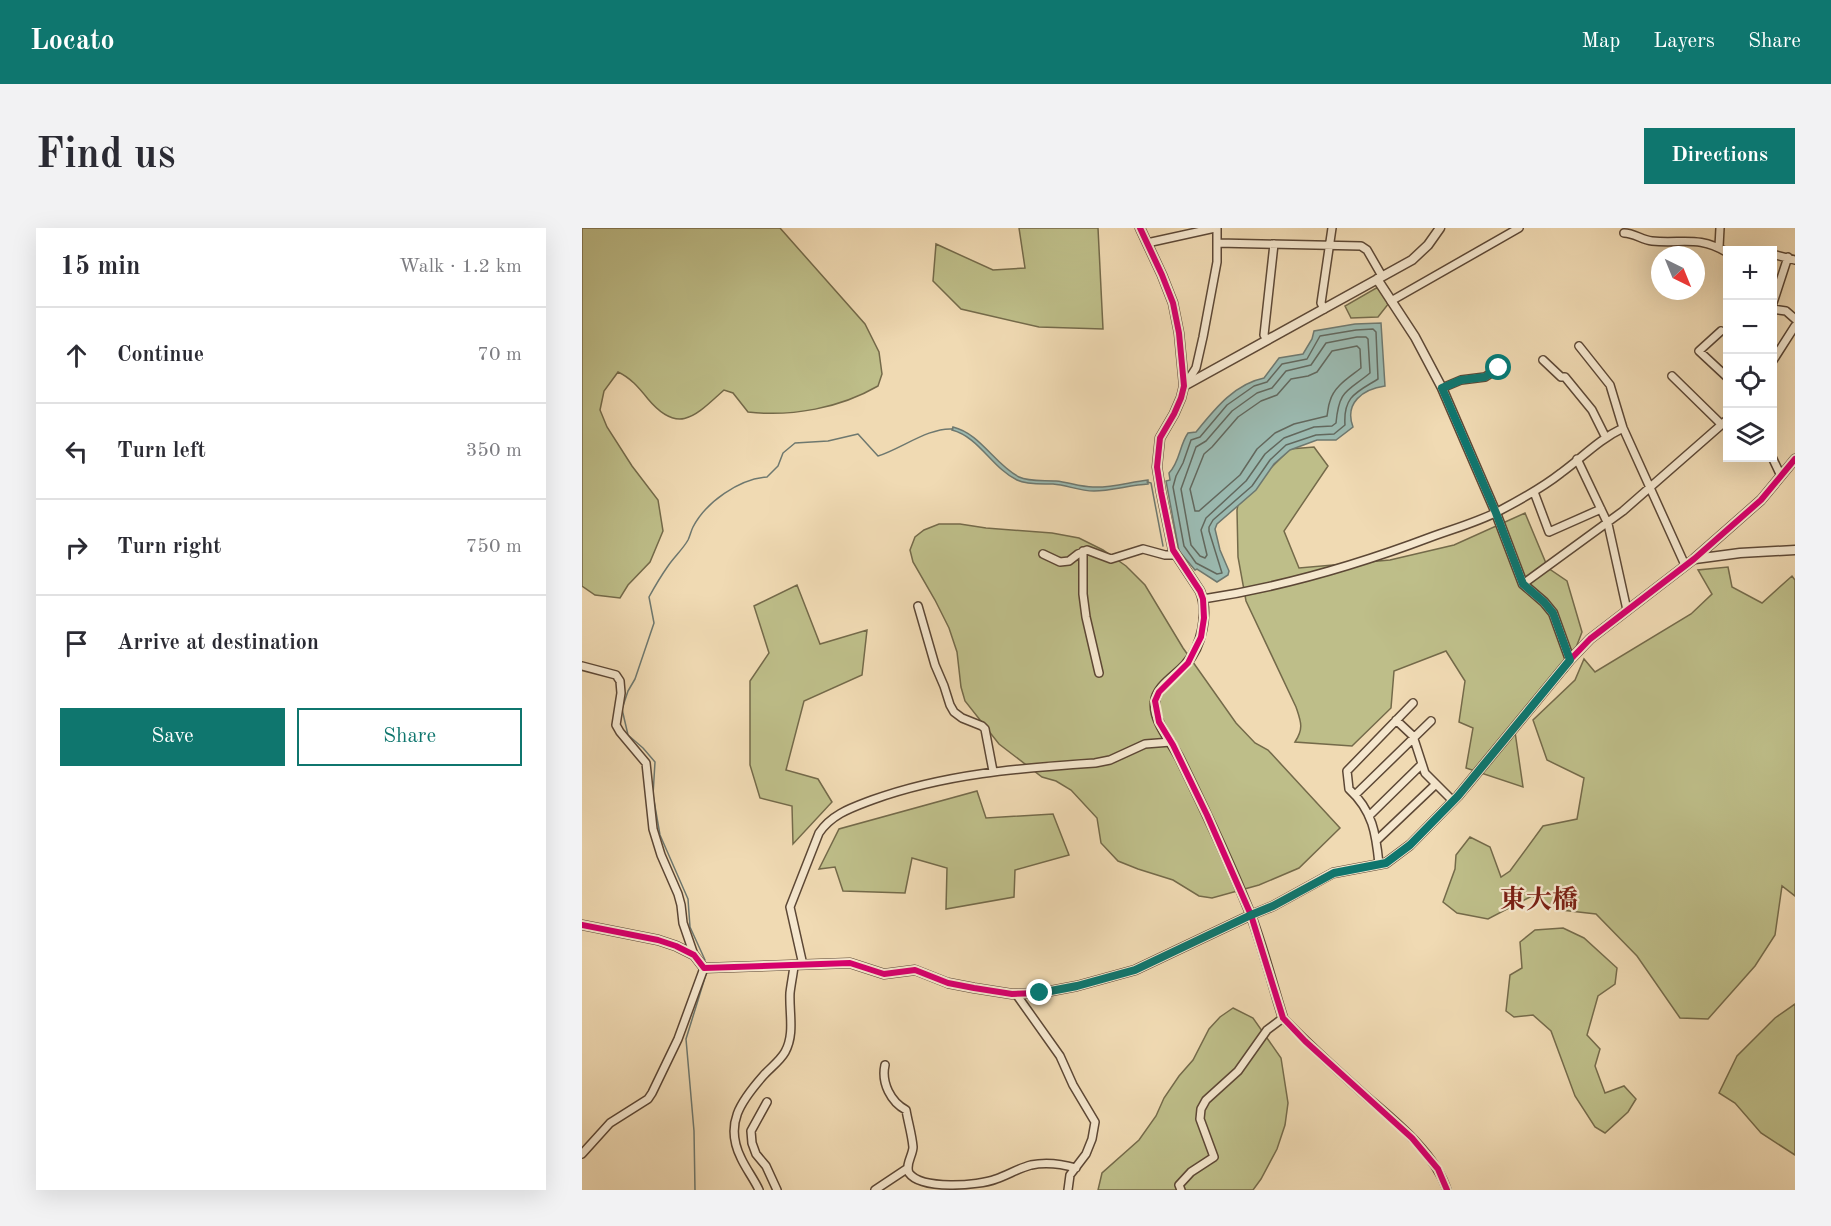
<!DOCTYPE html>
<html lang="en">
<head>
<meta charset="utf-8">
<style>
	body { margin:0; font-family:"Old Standard TT","Noto Serif JP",serif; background:#f2f2f3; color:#2b2b33 }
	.controls { position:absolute; right:18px; top:18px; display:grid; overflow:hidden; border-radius:0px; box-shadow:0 6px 24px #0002 }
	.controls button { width:54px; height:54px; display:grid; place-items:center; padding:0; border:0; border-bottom:2px solid #e1e1e2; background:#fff; color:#2b2b33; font:30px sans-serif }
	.compass { position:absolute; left:1069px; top:18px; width:54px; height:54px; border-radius:50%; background:#fff; box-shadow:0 6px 24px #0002; rotate:137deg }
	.stop { position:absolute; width:18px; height:18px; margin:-14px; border:4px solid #0f766e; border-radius:50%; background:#fff }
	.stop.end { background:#0f766e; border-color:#fff; box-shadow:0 2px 6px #0008 }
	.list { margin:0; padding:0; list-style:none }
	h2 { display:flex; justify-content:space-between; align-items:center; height:78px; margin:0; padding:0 24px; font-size:26px }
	h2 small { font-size:20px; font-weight:400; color:#7c7c81 }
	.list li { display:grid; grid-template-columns:39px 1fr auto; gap:18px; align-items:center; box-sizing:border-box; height:96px; padding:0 24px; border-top:2px solid #e1e1e2 }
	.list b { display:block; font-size:22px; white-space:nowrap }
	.list em { font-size:20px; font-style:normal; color:#7c7c81 }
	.actions { display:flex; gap:12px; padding:18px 24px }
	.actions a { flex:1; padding:14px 0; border:2px solid #0f766e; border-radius:0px; text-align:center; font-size:21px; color:#0f766e }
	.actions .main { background:#0f766e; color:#fff }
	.icon { flex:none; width:33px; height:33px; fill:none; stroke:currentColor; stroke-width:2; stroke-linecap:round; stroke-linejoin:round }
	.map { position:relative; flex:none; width:1213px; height:962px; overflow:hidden; border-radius:0px }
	header { display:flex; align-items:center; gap:36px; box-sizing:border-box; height:84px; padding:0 30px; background:#0f766e; color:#fff }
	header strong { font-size:28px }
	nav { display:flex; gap:33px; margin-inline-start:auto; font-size:21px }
	.intro { display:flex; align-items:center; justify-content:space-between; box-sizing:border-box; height:144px; padding:0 36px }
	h1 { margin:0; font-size:42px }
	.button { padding:15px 27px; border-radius:0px; background:#0f766e; color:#fff; font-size:21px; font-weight:700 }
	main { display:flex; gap:36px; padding:0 36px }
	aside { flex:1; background:#fff; border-radius:0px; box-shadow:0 6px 24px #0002 }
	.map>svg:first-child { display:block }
	.green { fill:#bebe89; stroke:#746a4a; stroke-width:1.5 }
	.water { fill:#9bbab1; stroke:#6e786f; stroke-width:1.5 }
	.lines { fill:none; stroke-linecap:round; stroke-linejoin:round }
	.shore { stroke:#62685e; stroke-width:1.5 }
	.stream { stroke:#6e786f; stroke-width:1.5 }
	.minor-casing { stroke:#5c4735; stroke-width:10 }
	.tertiary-casing { stroke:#5c4735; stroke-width:11 }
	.minor { stroke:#f5e7ce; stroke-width:7 }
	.tertiary { stroke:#f5e7ce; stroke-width:8 }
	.cycleway-casing { stroke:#f5e7ce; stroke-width:10 }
	.cycleway { stroke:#d6006c; stroke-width:6 }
	.route { stroke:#0f766e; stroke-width:8 }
	.labels { text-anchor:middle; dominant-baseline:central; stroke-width:4.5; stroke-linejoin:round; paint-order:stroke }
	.quarter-label { font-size:26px; font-weight:bold; fill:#7a1f14; stroke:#f5e7ce }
</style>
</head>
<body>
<header>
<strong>Locato</strong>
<nav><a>Map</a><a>Layers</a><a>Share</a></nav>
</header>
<div class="intro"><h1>Find us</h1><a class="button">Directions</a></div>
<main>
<aside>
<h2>15 min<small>Walk · 1.2 km</small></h2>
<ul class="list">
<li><svg class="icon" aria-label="ahead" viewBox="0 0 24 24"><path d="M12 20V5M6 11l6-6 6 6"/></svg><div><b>Continue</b></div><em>70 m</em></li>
<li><svg class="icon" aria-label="left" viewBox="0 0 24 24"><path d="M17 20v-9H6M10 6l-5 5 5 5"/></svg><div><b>Turn left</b></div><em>350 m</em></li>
<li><svg class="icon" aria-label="right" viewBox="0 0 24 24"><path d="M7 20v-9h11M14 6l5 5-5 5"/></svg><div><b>Turn right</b></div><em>750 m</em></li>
<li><svg class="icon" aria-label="arrive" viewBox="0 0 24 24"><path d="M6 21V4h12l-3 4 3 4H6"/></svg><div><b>Arrive at destination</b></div></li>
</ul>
<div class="actions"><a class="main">Save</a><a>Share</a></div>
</aside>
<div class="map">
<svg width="1213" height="962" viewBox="0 0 1213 962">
	<rect width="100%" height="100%" fill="#f0dab3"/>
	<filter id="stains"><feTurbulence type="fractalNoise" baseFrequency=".00333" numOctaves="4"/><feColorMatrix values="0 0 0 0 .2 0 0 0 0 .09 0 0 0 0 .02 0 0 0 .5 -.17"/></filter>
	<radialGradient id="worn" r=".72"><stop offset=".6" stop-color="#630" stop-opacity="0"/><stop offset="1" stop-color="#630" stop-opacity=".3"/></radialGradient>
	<path class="green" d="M0 0H198L283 96 297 124 300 146 296 158C258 180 210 189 166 184L151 165 142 162C114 187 97 208 66 171 57 160 49 150 36 144L22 163 18 182 25 199 50 238 76 272 81 303 68 334 46 357 38 370 13 367 0 358Z
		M437 0H516L521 101 457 99 379 81 351 53 354 16 411 42 443 40Z
		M796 59 807 75 796 89 769 90 763 78Z
		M732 219 746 238 702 303 717 340 808 332 872 317 943 285 966 340 985 353 1000 404 985 443 932 497 941 559 884 540 891 500 877 494 883 453 864 423 812 443 809 480 770 518 713 514C722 500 719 494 714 479L664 373 656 329 655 282 657 271 708 221Z
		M357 296H378L404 300 470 305 497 310 521 322 544 338 563 357 601 420 654 495 673 515 686 522 758 600 717 640 677 657 630 670 617 668 591 652 556 641 536 633 519 615 515 590 489 562 474 553 460 549 417 516 383 473 379 459 375 424 367 400 353 372 331 334 328 322 333 309 342 302Z
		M1146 339 1150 359 1180 375 1210 348 1213 352V668L1200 658 1193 707 1173 738 1126 791 1098 790 1055 728 1014 686 979 682 950 668 906 691 875 685 861 674 873 641 874 627 888 609 908 619 919 649 928 643 961 598 995 591 1002 550 965 532 951 492 993 452 1002 431 1013 444 1109 386 1130 366 1116 342Z
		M215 357 238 416 285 402 280 447 222 473 204 542 236 551 250 574 211 616 210 578 178 570 168 537V453L187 425 172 378Z
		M395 563 404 590 471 586 487 627 433 642 432 669 364 681 365 640 330 630 323 665 261 663 253 639 237 641 257 601Z
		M981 700 1002 710 1035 740 1033 756 1016 768 1005 807 1018 821 1013 838 1023 865 1042 858 1054 871 1046 884 1023 905 1013 899 993 868 969 803 951 787 932 789 924 783 928 747 940 740 938 714 953 702Z
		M1213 776V927L1179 905 1153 875 1137 865 1155 828 1193 790Z
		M651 780 671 790 699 830 706 875 703 897 695 921 679 951 671 962H516L520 945 557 912 574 888 582 870 597 848 611 832 627 801 638 789Z"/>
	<path class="water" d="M799 95 803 158C781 161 762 175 771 199L754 212H735L708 222 692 236 674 262 635 296 633 301 638 322 647 343 646 347 635 354 615 341 613 342 597 323 584 253 588 252 587 245C598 234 597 218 606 205L614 204C632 182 652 156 682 150L697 130 721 126 730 111 732 103 773 96Z
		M371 199C399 206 412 236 437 249 447 254 463 252 474 253 486 254 498 259 511 259 529 260 548 254 566 252V256C549 257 528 263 512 263 497 263 485 257 471 256 460 256 445 257 435 252 410 240 397 209 370 202Z"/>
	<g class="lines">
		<path class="shore" d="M791 101 794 104 796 151C775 164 761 168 763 197L752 206 734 207 704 217 688 232 670 258 631 292 627 299V303L640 345 635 346 614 335 602 318 591 259 594 248 601 235 609 212 618 209 645 177 672 158 685 154 700 136 725 131 738 108 774 102Z
			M775 109H784L786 111 788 145C765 164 757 161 754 195L750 198 732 199 702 210 683 226 664 253 624 290 619 302 625 327 623 330 618 328 609 317 599 261 614 219 624 213 650 183 675 165 690 160 704 143 729 137 744 115Z
			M775 118 778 121 779 140C768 149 752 158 748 173 746 178 746 183 745 188L712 196 693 205 675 221 658 247 617 283H613L608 261 622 226 630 219 656 189 679 173 695 167 709 151 726 148 735 144 750 123Z"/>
		<path class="stream" d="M565 254 569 255 581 318
			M123 732 108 699 106 671 78 607 71 567 73 534 61 520 46 507 40 481 46 463 53 451 72 395 67 369C73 358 79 348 86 338 92 329 101 321 106 312 108 308 109 303 111 299 124 274 157 251 185 249L196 238 201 225 213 215 246 213 276 206 296 228C319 221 347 199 371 201
			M113 962 112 903 104 811 125 743"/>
		<defs>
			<path id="minor" d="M1042 5C1052 5 1060 12 1070 13 1101 16 1116 7 1146 25
				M565 15 633 0
				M636 15 779 18 785 22 800 48
				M1137 19 1138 0
				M1190 26 1213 32
				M809 73 937 0
				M1190 78 1206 29
				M742 81 739 75 750 0
				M1190 81 1204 83 1213 91
				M1139 103 1117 123 1146 150
				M685 112 682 107 692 16
				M997 118 1028 157 1041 200 1103 337
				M961 132 979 149H983L1010 182 1023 208
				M1190 134 1213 98
				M1090 148 1139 196
				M603 157 614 140 621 109 635 34V0
				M860 160 879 152 903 149 917 140
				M1190 229 1199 248
				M995 231 1026 296 1045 382
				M952 264 967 304 1019 281
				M501 323V366L504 389 517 445
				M461 326 478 334 487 333 496 326 505 322 529 331 561 321 583 327H593
				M941 356 1041 283 1146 191
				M621 371C700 359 775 337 849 309 871 301 896 294 917 283 938 272 960 260 979 245 1001 229 1016 212 1041 200
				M336 378 353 437 362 458 368 477 372 484 380 490 400 498 403 501 411 543
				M0 438 34 447 38 453 39 465 34 497 38 504 64 535 71 601 79 627 96 666 99 677 101 695 112 727
				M814 492 831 508 843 545 871 573
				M773 567 849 493
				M787 588 840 536
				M795 612 854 556
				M797 636C794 606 791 583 767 561L765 543 831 475
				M221 737 208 679 237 605C250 586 269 580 290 572 362 546 437 540 513 535L528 532 563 516 589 514
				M434 766 478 828 491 857 513 894 510 911 504 926 488 947 486 962
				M303 837C299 855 309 874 324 882 326 894 330 907 331 919 331 927 323 936 327 945 339 962 396 958 414 951 426 947 437 940 449 937 463 934 480 936 494 940
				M185 874 169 903 170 915 174 926 184 938 195 962
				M0 926 28 895 66 871 70 865 96 811 122 740
				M177 962C172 951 164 941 159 930 142 896 159 873 181 848 188 840 198 833 203 824 213 806 207 785 208 765 209 756 211 747 212 738
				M293 962 326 940
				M599 962 597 957 609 944 632 929 618 891 619 881 624 872 656 843 685 802 701 790C728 818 756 843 785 869 814 894 853 925 865 962"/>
			<path id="tertiary" d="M558 0 580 47 591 75 597 105 602 158 599 170 592 186 578 210 575 239 579 264 591 322 618 363C627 385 620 418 604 436 595 447 574 458 573 474 571 494 590 514 598 531 623 582 647 633 668 685 681 719 690 755 701 790
				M795 51 833 109 860 160 914 285 941 356 962 374 971 385 988 432
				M602 158 830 32 846 17 858 0
				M1113 331 1158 325 1213 322
				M0 697 76 712 94 718 112 727 122 740 268 735 302 746 333 742 366 755 392 760 430 766 458 765 495 758 553 742 669 687 691 678 751 645 804 635 828 617 876 568 988 432 1008 411 1112 331 1179 272 1213 231"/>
		</defs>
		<use href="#minor" class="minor-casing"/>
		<use href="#tertiary" class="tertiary-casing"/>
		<use href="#minor" class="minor"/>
		<use href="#tertiary" class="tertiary"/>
		<defs>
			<path id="cycleway" d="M558 0 580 47 591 75 597 105 602 158 599 170 592 186 578 210 575 239 579 264 591 322 618 363 621 371 622 390 619 409 606 435 577 464 573 473 577 494 591 517 625 587 669 687 701 790 723 813 830 910 856 941 865 962
				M0 697 76 712 94 718 112 727 122 740 268 735 302 746 333 742 366 755 392 760 430 766 458 765 495 758 553 742 669 687 691 678 751 645 804 635 828 617 876 568 988 432 1008 411 1112 331 1179 272 1213 231"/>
		</defs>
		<use href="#cycleway" class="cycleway-casing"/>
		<use href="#cycleway" class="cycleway"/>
	</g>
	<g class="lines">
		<path class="route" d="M458 765 495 758 553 742 669 687 691 678 752 645 804 635 828 617 876 568 988 432 971 385 962 374 941 356 914 285 860 160 879 152 903 149 917 140"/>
	</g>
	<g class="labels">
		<g class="quarter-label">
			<text x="957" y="673">東大橋</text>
		</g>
	</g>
	<rect width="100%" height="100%" filter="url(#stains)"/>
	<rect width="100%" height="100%" fill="url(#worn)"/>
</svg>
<div class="controls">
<button>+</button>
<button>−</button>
<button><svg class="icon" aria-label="locate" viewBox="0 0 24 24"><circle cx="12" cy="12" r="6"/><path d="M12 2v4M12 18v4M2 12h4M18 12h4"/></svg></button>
<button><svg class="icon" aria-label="layers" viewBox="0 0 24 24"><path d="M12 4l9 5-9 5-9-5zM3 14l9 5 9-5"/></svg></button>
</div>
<svg class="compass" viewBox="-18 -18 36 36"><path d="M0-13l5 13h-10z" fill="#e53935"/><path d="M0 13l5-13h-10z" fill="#7c7c81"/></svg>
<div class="stop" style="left:917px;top:140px"></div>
<div class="stop end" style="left:458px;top:765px"></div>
</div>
</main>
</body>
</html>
